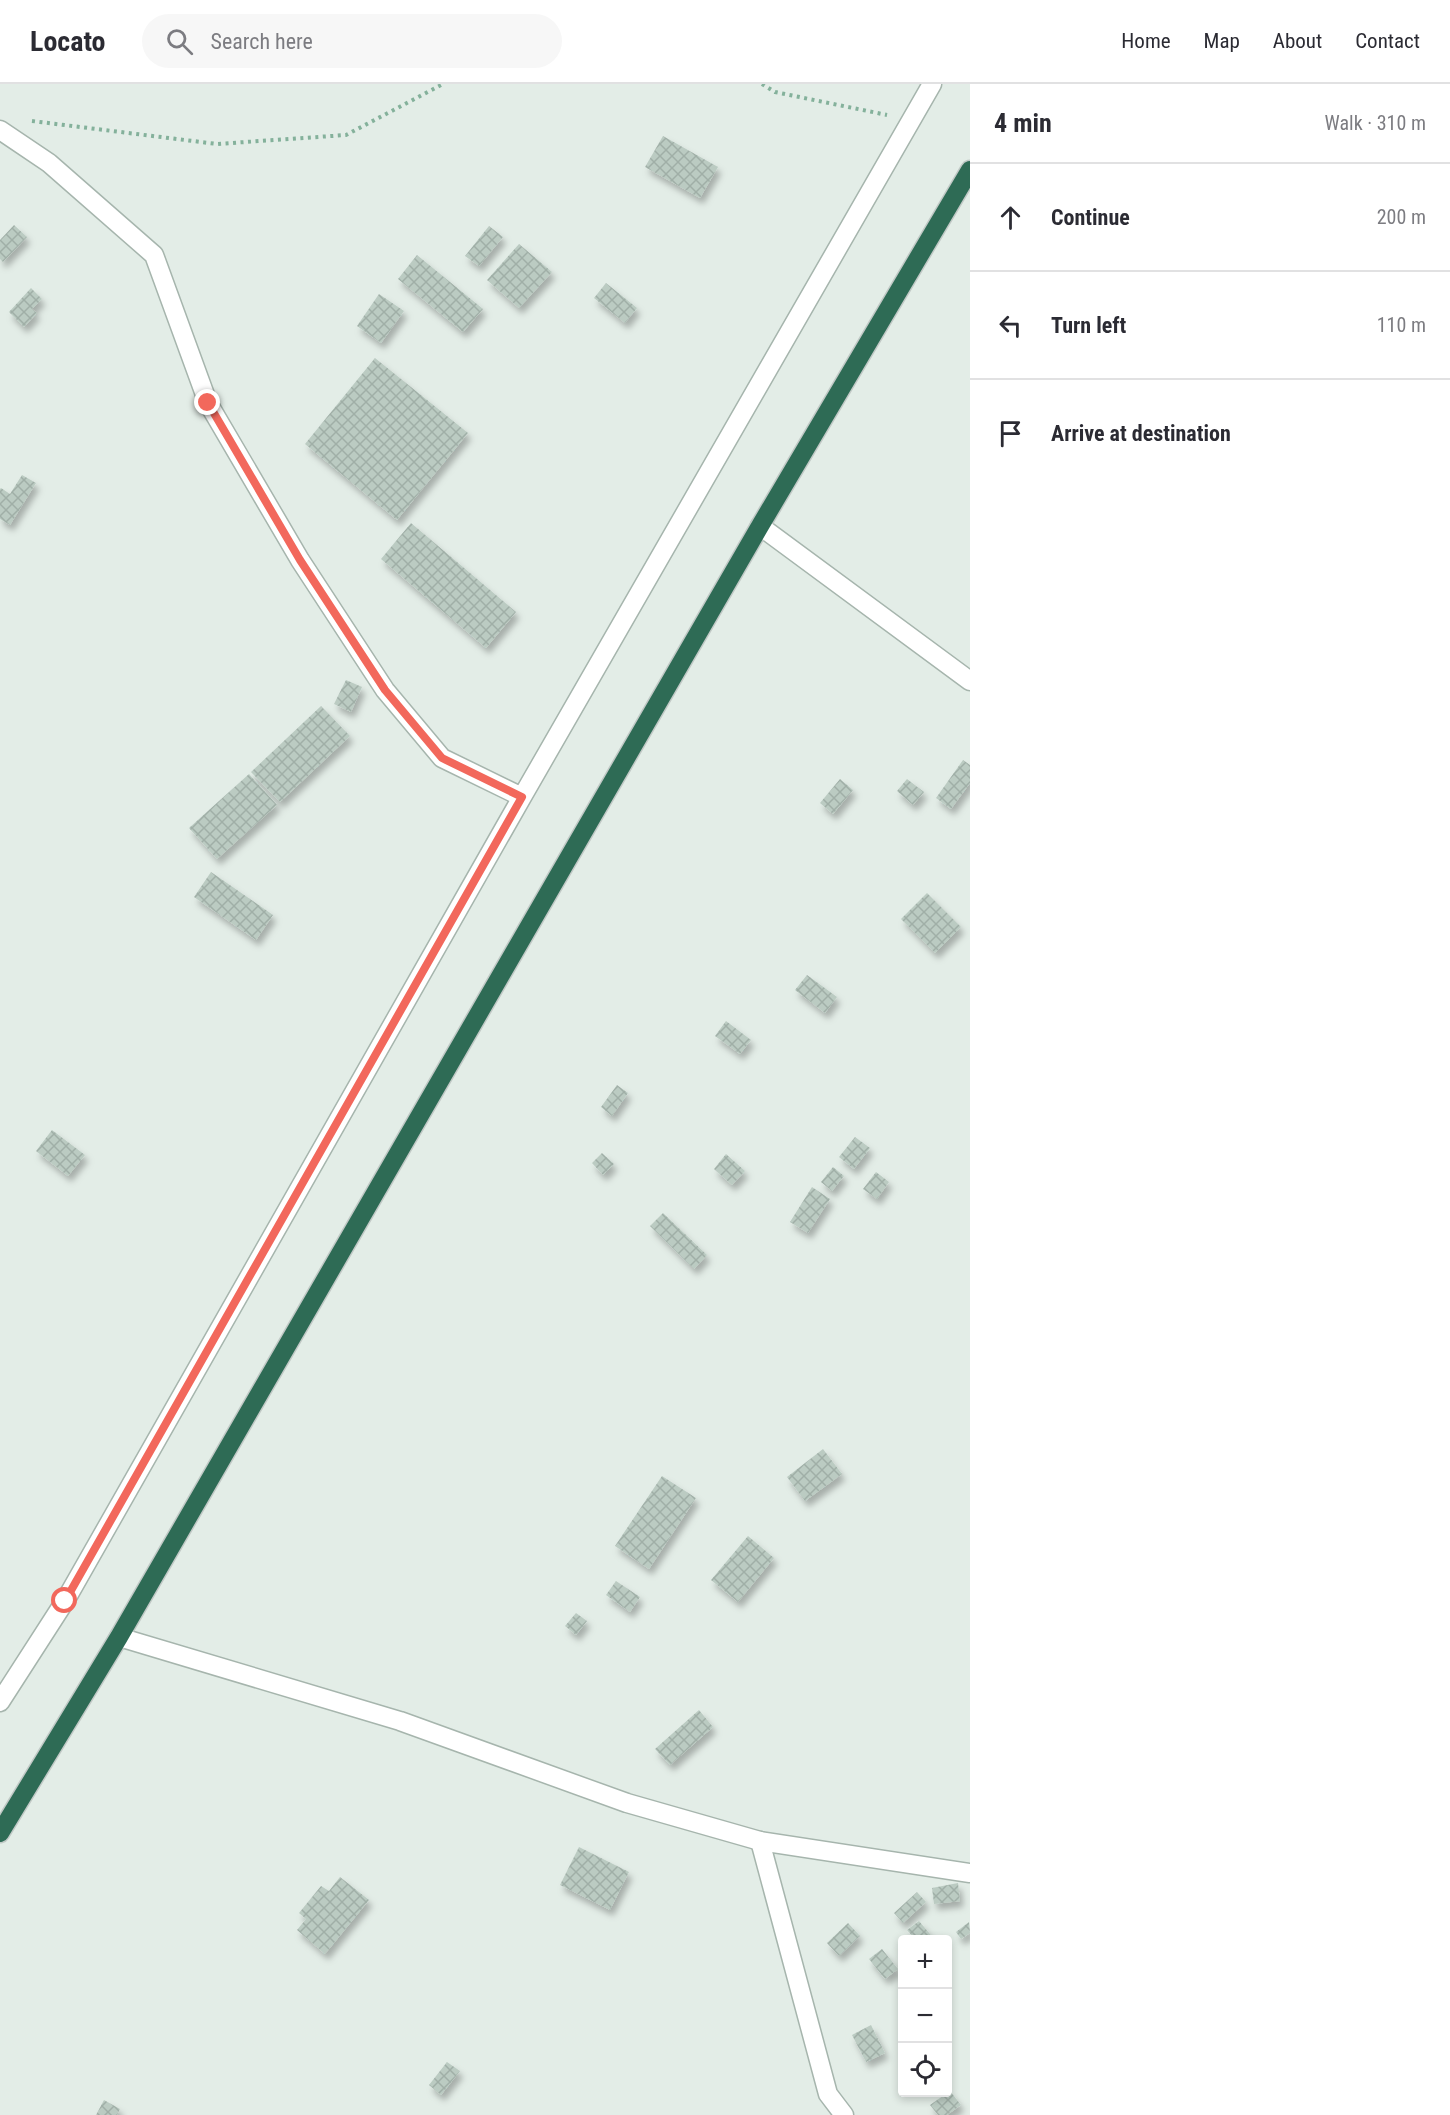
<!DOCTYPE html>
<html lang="en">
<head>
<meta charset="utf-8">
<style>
	body { margin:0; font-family:"Roboto Condensed",sans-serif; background:#f7f7f7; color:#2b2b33 }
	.controls { position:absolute; right:18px; bottom:18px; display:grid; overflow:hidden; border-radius:6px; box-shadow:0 3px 9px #0003 }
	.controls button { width:54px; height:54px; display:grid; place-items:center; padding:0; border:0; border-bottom:2px solid #e1e1e2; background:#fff; color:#2b2b33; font:30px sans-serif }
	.stop { position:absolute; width:18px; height:18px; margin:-14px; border:4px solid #f2685c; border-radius:50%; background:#fff }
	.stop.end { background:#f2685c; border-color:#fff; box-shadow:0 2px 6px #0008 }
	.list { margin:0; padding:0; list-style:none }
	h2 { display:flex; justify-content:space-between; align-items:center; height:78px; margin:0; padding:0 24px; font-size:26px }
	h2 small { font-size:20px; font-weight:400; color:#7c7c81 }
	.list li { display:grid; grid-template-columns:39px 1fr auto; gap:18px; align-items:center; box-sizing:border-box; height:108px; padding:0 24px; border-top:2px solid #e1e1e2 }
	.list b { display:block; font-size:22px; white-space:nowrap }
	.list em { font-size:20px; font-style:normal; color:#7c7c81 }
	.icon { flex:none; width:33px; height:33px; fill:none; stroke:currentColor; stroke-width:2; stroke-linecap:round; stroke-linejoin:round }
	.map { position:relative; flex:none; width:970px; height:2031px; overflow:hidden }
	header { display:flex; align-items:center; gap:36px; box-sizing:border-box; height:84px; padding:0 30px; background:#fff; border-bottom:2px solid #e1e1e2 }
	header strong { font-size:28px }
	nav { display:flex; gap:33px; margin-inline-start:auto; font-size:21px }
	.search { width:420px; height:54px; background:#f7f7f7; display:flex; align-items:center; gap:15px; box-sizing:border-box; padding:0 21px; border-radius:33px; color:#7c7c81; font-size:22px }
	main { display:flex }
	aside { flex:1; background:#fff }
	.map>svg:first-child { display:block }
	.building { fill:url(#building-cross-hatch); filter:url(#shadow) }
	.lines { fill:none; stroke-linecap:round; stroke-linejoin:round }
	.lane-casing { stroke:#a6b5ad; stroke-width:21 }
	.street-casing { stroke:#a6b5ad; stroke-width:21 }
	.highway-casing { stroke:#c1c9c6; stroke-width:21 }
	.path { stroke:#84b19b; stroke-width:4; stroke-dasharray:3 4.5; stroke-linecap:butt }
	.lane { stroke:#fff; stroke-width:18 }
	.street { stroke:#fff; stroke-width:18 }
	.highway { stroke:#2e6b55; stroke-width:18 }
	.route { stroke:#f2685c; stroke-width:8 }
</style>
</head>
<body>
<header>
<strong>Locato</strong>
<div class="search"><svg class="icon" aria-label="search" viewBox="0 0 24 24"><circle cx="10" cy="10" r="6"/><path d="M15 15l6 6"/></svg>Search here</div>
<nav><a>Home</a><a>Map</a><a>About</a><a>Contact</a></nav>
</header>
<main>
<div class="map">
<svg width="970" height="2031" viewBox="0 0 970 2031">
	<defs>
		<pattern id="building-cross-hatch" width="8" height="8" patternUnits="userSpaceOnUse" patternTransform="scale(1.5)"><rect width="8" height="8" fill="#bbcbc2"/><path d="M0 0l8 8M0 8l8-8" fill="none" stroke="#a0afa7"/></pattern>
		<filter id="shadow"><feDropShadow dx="3.5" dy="6" stdDeviation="3" flood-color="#0004"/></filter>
	</defs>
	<rect width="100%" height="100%" fill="#e3ede7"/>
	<path class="building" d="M663 52 718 83 700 114 645 83Z
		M14 141 27 153 3 178 0 175V156Z
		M489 142 503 153 479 182 465 172Z
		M519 160 552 188 519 224 487 196Z
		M417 171 483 225 463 248 398 195Z
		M606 199 637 224 625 239 594 214Z
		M31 204 42 215 32 225 37 229 24 243 9 228Z
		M379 210 404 227 381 259 357 242Z
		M375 274 468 349 397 436 305 360Z
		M22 391 36 399 10 441 0 435V405L1 404 10 410Z
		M411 439 516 528 486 564 381 475Z
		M346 596 362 603 351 628 334 620Z
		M321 622 350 652 280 718 251 688Z
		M963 676 970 681V699L951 725 936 714Z
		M249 690 277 721 217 775 189 744Z
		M840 695 853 706 833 730 820 719Z
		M907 695 924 708 913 721 897 707Z
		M211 788 273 831 256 856 194 813Z
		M927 809 961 843 935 869 901 835Z
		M807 891 837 913 825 929 795 906Z
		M726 937 751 956 740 970 715 952Z
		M617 1001 628 1009 612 1032 601 1023Z
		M52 1046 85 1071 68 1092 36 1067Z
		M855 1053 870 1064 854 1085 839 1073Z
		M602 1069 614 1080 603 1091 592 1079Z
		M726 1070 745 1087 732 1101 714 1085Z
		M833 1083 844 1092 832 1107 821 1098Z
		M876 1088 889 1098 877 1115 863 1105Z
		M812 1103 830 1115 808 1149 790 1138Z
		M663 1129 707 1171 694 1185 650 1142Z
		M823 1365 842 1390 805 1417 787 1393Z
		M662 1392 696 1414 649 1485 615 1462Z
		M748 1452 774 1474 738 1518 711 1496Z
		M616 1497 640 1513 630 1528 606 1511Z
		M576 1529 587 1537 576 1551 565 1542Z
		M699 1626 713 1643 670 1681 655 1665Z
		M579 1763 629 1788 610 1826 560 1801Z
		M340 1793 369 1816 325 1870 297 1846 306 1835 299 1829 321 1802 329 1807Z
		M958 1799 960 1817 934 1820 932 1804Z
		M917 1808 926 1818 903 1839 894 1829Z
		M919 1837 935 1856H916L907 1846Z
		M969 1838 970 1849 961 1855 956 1848Z
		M848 1839 860 1852 839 1872 827 1859Z
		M882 1865 898 1885 885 1895 869 1875Z
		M871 1941 885 1969 866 1978 852 1951Z
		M447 1978 460 1987 441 2011 429 2001Z
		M950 2007 961 2021 947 2031H938L930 2021Z
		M104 2016 120 2025 117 2031H96Z"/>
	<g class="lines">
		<defs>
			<path id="lane" d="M0 46 49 79 154 171 208 319 300 476 385 606 442 674 522 713
				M760 442 970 597
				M0 1618 65 1517 522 713 932 0
				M760 1757 828 2010 844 2031"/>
			<path id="street" d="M119 1553 400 1637 627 1719 760 1757 970 1789"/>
			<path id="highway" d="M0 1749 119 1553 760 442 970 86"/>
		</defs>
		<use href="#lane" class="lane-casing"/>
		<use href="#street" class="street-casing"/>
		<use href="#highway" class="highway-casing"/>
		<path class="path" d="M762 0 775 8 887 31
			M32 37 217 60 346 51 443 0"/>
		<use href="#lane" class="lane"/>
		<use href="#street" class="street"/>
		<use href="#highway" class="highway"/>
	</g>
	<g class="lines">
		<path class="route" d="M65 1517 522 713 442 674 385 606 300 476 208 319"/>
	</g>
</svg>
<div class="controls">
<button>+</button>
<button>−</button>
<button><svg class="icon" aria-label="locate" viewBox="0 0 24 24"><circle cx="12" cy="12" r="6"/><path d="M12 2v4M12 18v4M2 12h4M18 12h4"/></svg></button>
</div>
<div class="stop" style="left:65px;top:1517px"></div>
<div class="stop end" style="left:208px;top:319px"></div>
</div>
<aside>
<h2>4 min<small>Walk · 310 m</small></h2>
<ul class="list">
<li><svg class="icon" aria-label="ahead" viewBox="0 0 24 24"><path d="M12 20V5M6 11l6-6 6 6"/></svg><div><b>Continue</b></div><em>200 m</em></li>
<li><svg class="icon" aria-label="left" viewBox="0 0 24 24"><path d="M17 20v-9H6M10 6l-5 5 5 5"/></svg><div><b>Turn left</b></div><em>110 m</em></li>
<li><svg class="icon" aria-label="arrive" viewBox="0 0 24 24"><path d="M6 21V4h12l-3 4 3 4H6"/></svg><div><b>Arrive at destination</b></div></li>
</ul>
</aside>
</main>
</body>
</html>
